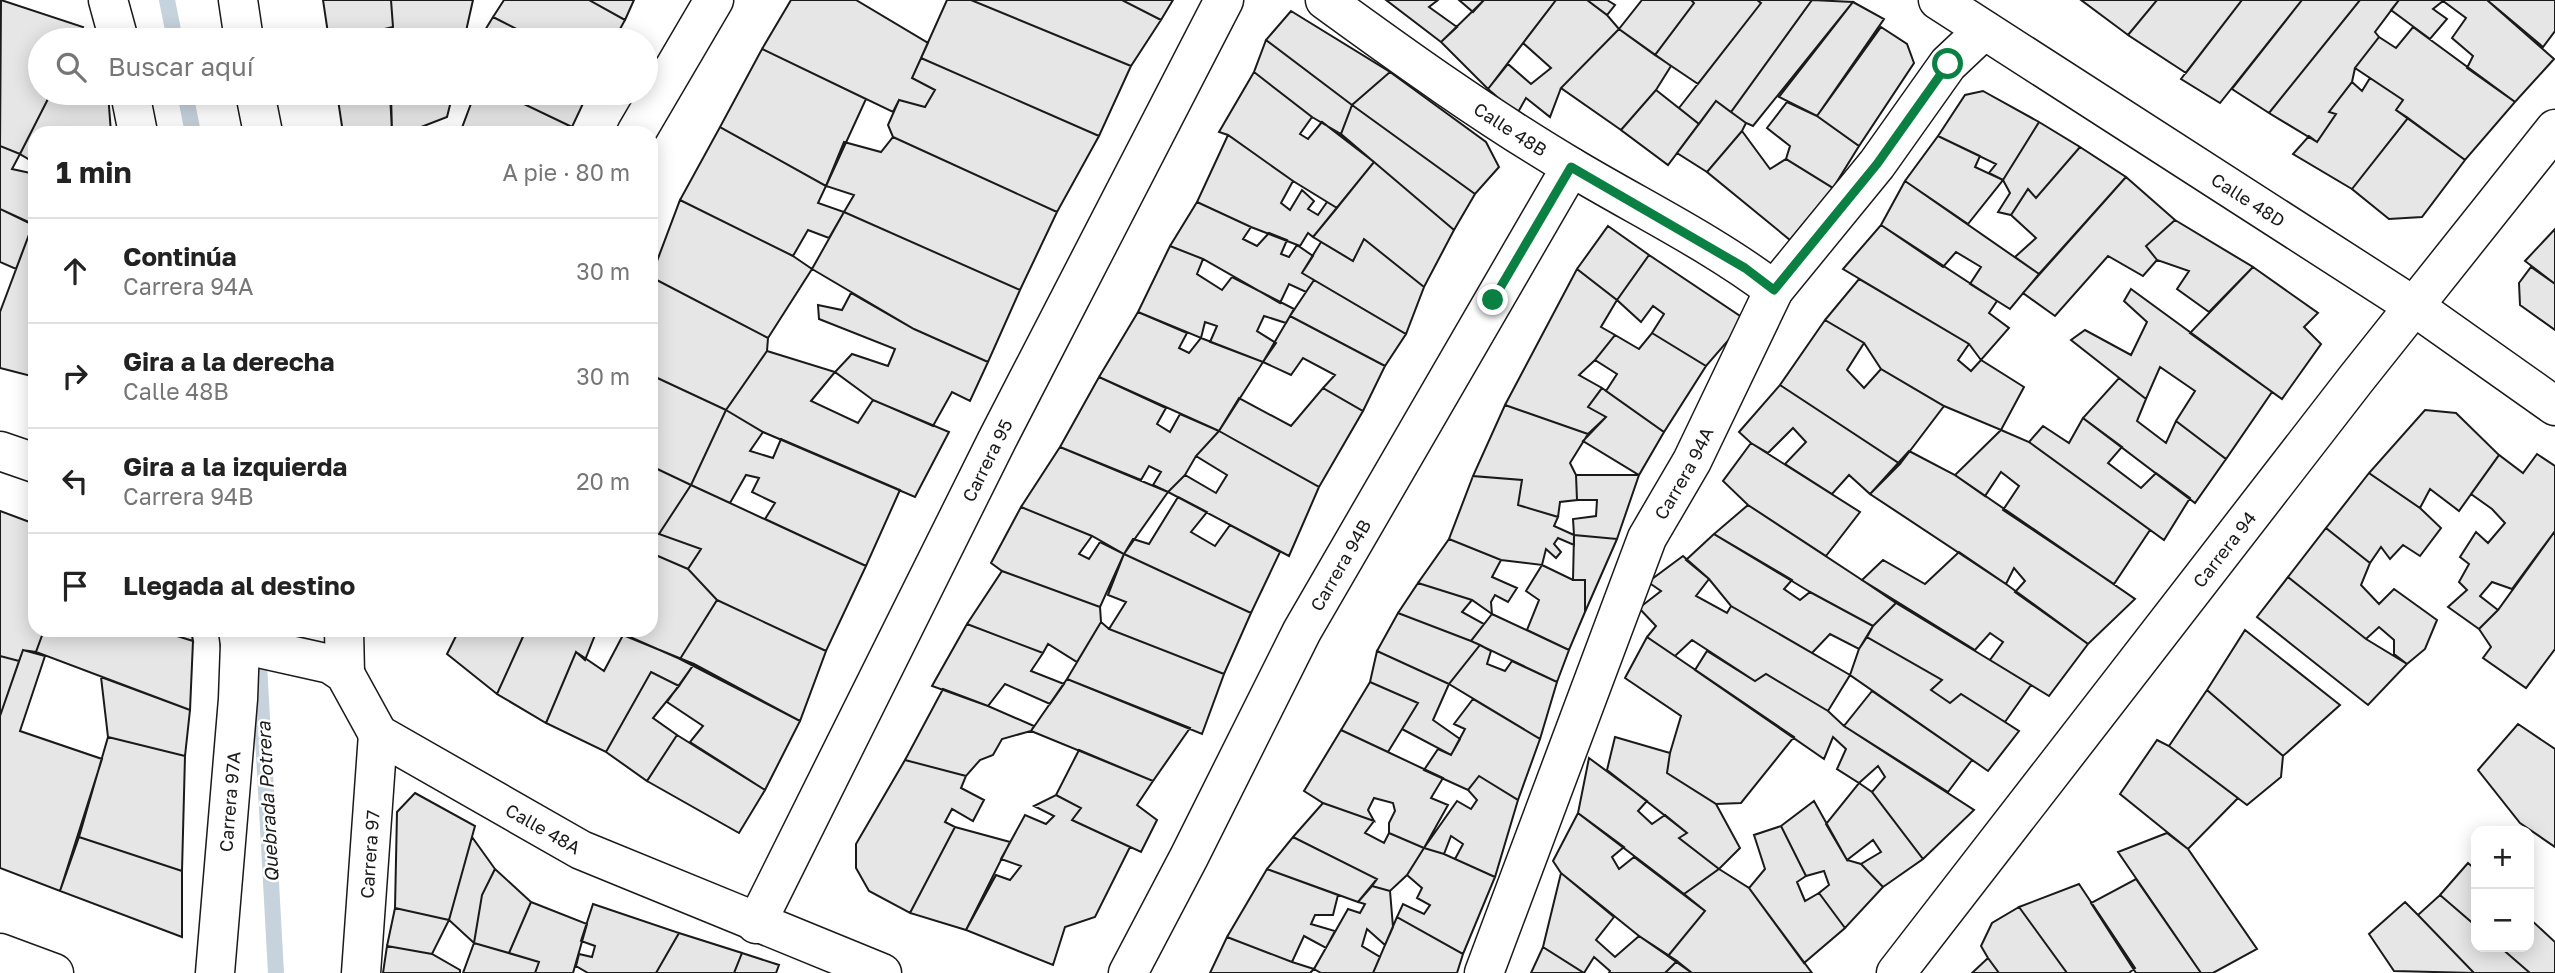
<!DOCTYPE html>
<html lang="es">
<head>
<meta charset="utf-8">
<style>
	body { margin:0; font-family:"Golos Text",sans-serif; background:#f2f2f2; color:#222 }
	.controls { position:absolute; right:21px; bottom:21px; display:grid; overflow:hidden; border-radius:14px; box-shadow:0 4px 18px #0003 }
	.controls button { width:63px; height:63px; display:grid; place-items:center; padding:0; border:0; border-bottom:2px solid #e0e0e0; background:#fff; color:#222; font:35px sans-serif }
	.stop { position:absolute; width:21px; height:21px; margin:-16px; border:5px solid #0b8043; border-radius:50%; background:#fff }
	.stop.end { background:#0b8043; border-color:#fff; box-shadow:0 2px 7px #0008 }
	.list { margin:0; padding:0; list-style:none }
	h2 { display:flex; justify-content:space-between; align-items:center; height:91px; margin:0; padding:0 28px; font-size:30px }
	h2 small { font-size:23px; font-weight:400; color:#767676 }
	.list li { display:grid; grid-template-columns:46px 1fr auto; gap:21px; align-items:center; box-sizing:border-box; height:105px; padding:0 28px; border-top:2px solid #e0e0e0 }
	.list b { display:block; font-size:26px; white-space:nowrap }
	.list p { margin:0; font-size:23px; white-space:nowrap; color:#767676 }
	.list em { font-size:23px; font-style:normal; color:#767676 }
	.icon { flex:none; width:38px; height:38px; fill:none; stroke:currentColor; stroke-width:2; stroke-linecap:round; stroke-linejoin:round }
	.map { position:relative; flex:none; width:2555px; height:973px; overflow:hidden }
	.search { position:absolute; background:#fff; box-shadow:0 4px 18px #0003; left:28px; top:28px; width:630px; height:77px; display:flex; align-items:center; gap:18px; box-sizing:border-box; padding:0 24px; border-radius:38px; color:#767676; font-size:26px }
	.panel { position:absolute; background:#fff; box-shadow:0 4px 18px #0003; left:28px; top:126px; width:630px; height:511px; border-radius:21px }
	.map>svg:first-child { display:block }
	.lines { fill:none; stroke-linecap:round; stroke-linejoin:round }
	.stream { stroke:#c6d2dc; stroke-width:16 }
	.building { fill:#e6e6e6; stroke:#1a1a1a; stroke-width:2 }
	.minor-casing { stroke:#1a1a1a; stroke-width:41 }
	.minor { stroke:#fff; stroke-width:38 }
	.route { stroke:#0b8043; stroke-width:9 }
	.labels { text-anchor:middle; dominant-baseline:central; stroke-width:5; stroke-linejoin:round; paint-order:stroke }
	.street-label { font-size:18px; fill:#1a1a1a; stroke:#fff }
	.water-label { font-size:19px; font-style:italic; fill:#1a1a1a; stroke:#fff }
</style>
</head>
<body>
<div class="map">
<svg width="2555" height="973" viewBox="0 0 2555 973">
	<rect width="100%" height="100%" fill="#fff"/>
	<g class="lines">
		<path class="stream" d="M167 0 175 40
			M185 93 193 133
			M258 646 276 973"/>
	</g>
	<path class="building" d="M1 0 83 27 77 40H40V93H51L20 154 0 146Z
		M323 0H391L393 27 354 36 355 40H329Z
		M391 0H473L464 40H355L354 36 393 27Z
		M504 0H589L625 20 614 40H538L493 17Z
		M589 0H634L625 20Z
		M791 0H856L928 43 912 78 935 90 925 107 899 100 893 112 762 49Z
		M947 0H971L1131 66 1099 136 921 58Z
		M971 0H1122L1161 20 1131 66Z
		M1122 0H1173L1161 20Z
		M1386 0H1438L1429 7 1457 27 1441 42Z
		M1459 0H1484L1473 12Z
		M1484 0H1556L1488 89 1441 42Z
		M1556 0H1587L1607 15 1619 29 1561 88 1550 117 1526 98 1517 114 1488 89 1508 64 1531 84 1551 68 1523 43Z
		M1587 0H1607L1615 5 1607 15Z
		M1642 0H1691L1694 3 1655 55 1619 29Z
		M1691 0H1757L1761 3 1698 84 1655 55 1694 3Z
		M1757 0H1812L1731 112 1716 101 1699 124 1679 108 1761 3Z
		M1812 0 1853 2 1753 126 1746 123 1731 112Z
		M2081 0H2157L2128 35Z
		M2157 0H2242L2186 73 2128 35Z
		M2242 0H2302L2220 103 2181 79Z
		M2302 0H2360L2269 113 2232 89Z
		M2360 0H2399L2375 32 2379 37 2355 68 2352 82 2329 112 2336 114 2317 142 2269 113Z
		M2399 0H2487L2554 59 2515 102 2467 68 2473 56 2452 38 2466 18 2443 1 2433 9 2447 19 2430 39 2391 10Z
		M2487 0H2555V31L2543 47Z
		M1853 2 1884 19 1817 116 1779 97Z
		M1291 11 1390 72 1352 105 1266 40Z
		M493 17 538 40H479Z
		M1881 27 1907 44 1914 63 1859 146 1817 116Z
		M2413 27 2515 102 2465 160 2396 110 2403 100 2355 68 2379 37 2396 48Z
		M1619 29 1671 66 1656 90 1621 130 1561 88Z
		M1266 40 1352 105 1341 134 1312 117 1254 72Z
		M762 49 866 99 826 186 720 127Z
		M921 58 1099 136 1057 212 893 137 888 125 899 100 925 107 935 90 912 78Z
		M1254 72 1312 117 1300 134 1308 139 1322 122 1374 162 1337 208 1293 181 1228 135 1219 132Z
		M1390 72 1486 142 1499 167 1475 194 1352 105Z
		M2370 78 2403 100 2396 110 2408 118 2352 189 2293 154 2309 136 2317 142 2336 114 2329 112 2352 82 2362 91Z
		M1656 90 1699 124 1668 165 1621 130Z
		M1983 91 2039 122 2003 180 1989 173 1996 164 1938 136 1965 95Z
		M51 93H108L111 133H35V163L20 154Z
		M337 93H390L392 132 343 133Z
		M407 93H453L447 117 416 129 392 132 391 95Z
		M475 93H501L572 127 569 133H460Z
		M501 93H588L572 127Z
		M1716 101 1746 123 1742 131 1707 172 1677 153Z
		M1787 102 1817 116 1859 146 1833 188 1786 159 1790 146 1767 128Z
		M1352 105 1475 194 1454 230 1341 134Z
		M2408 118 2465 160 2422 217 2389 219 2352 189Z
		M2039 122 2080 147 2036 198 2028 189 2011 215 1998 212 2010 193 2003 180Z
		M720 127 826 186 818 203 844 212 829 238 808 230 793 256 680 200Z
		M1742 131 1770 169 1786 159 1833 188 1790 240 1707 172Z
		M1228 135 1293 181 1281 203 1290 210 1302 190 1314 201 1308 209 1318 215 1327 202 1337 208 1313 237 1308 233 1300 246 1251 227 1197 202Z
		M1938 136 1980 156 1975 167 2003 180 1968 224 1905 181Z
		M893 137 1057 212 1020 290 844 212 854 195 826 186 844 142 881 152Z
		M0 146 20 154 12 169 35 174V226L0 209Z
		M2080 147 2126 177 2039 274 2015 257 2036 238 2011 215 2028 189 2036 198Z
		M1374 162 1454 230 1424 287 1364 239 1353 261 1313 237Z
		M2126 177 2175 220 2146 246 2157 260 2143 276 2108 256 2055 316 2023 293Z
		M1905 181 2039 274 2010 309 1970 284 1981 267 1956 252 1943 267 1881 225Z
		M680 200 793 256 812 269 768 338 651 277Z
		M1197 202 1251 227 1243 239 1257 246 1269 233 1287 240 1281 254 1289 257 1297 245 1313 256 1302 273 1314 280 1306 292 1289 284 1280 303 1203 259 1170 246Z
		M0 209 33 224 16 269 0 262Z
		M844 212 1020 290 988 362 914 329 812 269Z
		M2175 220 2253 267 2209 312 2177 289 2189 271 2157 260 2146 246Z
		M33 224 35 226V377L0 368V312Z
		M1881 225 1997 301 1989 313 2009 328 1981 360 1969 344 1843 269Z
		M1608 226 1649 255 1617 300 1577 269Z
		M2555 229V284L2525 261Z
		M1364 239 1424 287 1406 334 1302 273 1321 242 1353 261Z
		M1170 246 1203 259 1197 274 1222 290 1232 277 1294 309 1286 323 1264 316 1257 331 1276 343 1263 362 1210 342 1217 326 1205 322 1201 338 1138 312Z
		M1649 255 1746 320 1706 366 1652 333 1664 314 1653 306 1641 322 1617 300Z
		M2253 267 2318 313 2304 327 2321 344 2282 399 2190 333Z
		M2531 267 2555 284V330L2520 305 2519 283Z
		M1577 269 1617 300 1601 327 1615 335 1595 360 1579 375 1602 388 1588 407 1606 417 1588 434 1505 405Z
		M651 277 768 338 767 351 726 410 651 375Z
		M1859 279 1969 344 1958 360 1971 371 1981 360 2024 387 2001 430 1944 406 1881 369 1864 343 1825 320Z
		M1314 280 1406 334 1385 366 1290 316Z
		M2131 289 2272 392 2226 459 2176 421 2195 391 2160 367 2146 399 2071 340 2085 330 2131 355 2147 322 2124 301Z
		M851 293 914 329 988 362 970 401 952 392 933 426 873 400 835 372 852 354 888 366 895 349 819 319 818 305 842 310Z
		M1138 312 1187 333 1179 348 1189 353 1201 338 1263 362 1219 431 1099 377Z
		M1290 316 1385 366 1363 411 1323 388 1335 375 1303 358 1291 375 1263 362Z
		M1825 320 1864 343 1847 370 1864 388 1881 369 1944 406 1900 464 1780 385Z
		M1652 333 1706 366 1664 432 1606 391 1617 374 1595 360 1615 335 1639 349Z
		M767 351 835 372 811 401 858 423 873 400 949 432 915 497 763 432 726 410Z
		M651 375 726 410 691 485 651 466Z
		M1099 377 1166 408 1157 424 1170 432 1180 414 1219 431 1196 456 1185 475 1168 492 1153 485 1161 472 1149 466 1141 480 1060 447Z
		M2119 378 2146 399 2137 421 2166 443 2176 421 2226 459 2195 503 2083 418Z
		M1780 385 1900 464 1870 494 1849 475 1832 494 1785 464 1806 442 1793 428 1768 453 1751 443 1739 432Z
		M1323 388 1363 411 1319 487 1219 431 1239 398 1291 426Z
		M1602 388 1664 432 1639 475 1583 441 1606 417 1588 407Z
		M1505 405 1588 434 1570 463 1576 475 1577 500 1560 502 1558 517 1518 505 1522 480 1473 476Z
		M726 410 763 432 750 451 773 458 781 439 900 490 866 566 765 519 775 503 752 492 759 478 746 475 730 503 691 485Z
		M2425 410 2456 413 2499 455 2459 511 2430 489 2420 508 2369 473Z
		M2083 418 2122 447 2108 463 2141 488 2156 473 2190 498 2164 540 2029 442 2043 426 2069 443Z
		M2001 430 2029 442 2150 530 2114 584 2003 510 2019 486 2001 472 1985 496 1955 475Z
		M1219 431 1319 487 1289 556 1168 492 1185 475 1216 493 1227 475 1196 456Z
		M1751 443 1860 512 1826 556 1748 505 1723 481Z
		M1060 447 1168 492 1124 554 1092 536 1021 507Z
		M1909 451 1955 475 2135 599 2088 644 2015 592 2025 581 2014 568 2006 584 1870 494Z
		M2537 454 2555 466V531L2512 589 2492 582 2480 596 2498 610 2479 629 2448 607 2467 590 2459 582 2469 564 2460 557 2476 532 2488 543 2505 523 2492 509 2471 494 2499 455 2523 473Z
		M651 466 691 485 659 534 701 549 688 569 651 553Z
		M2369 473 2420 508 2441 528 2420 556 2403 545 2390 559 2381 547 2370 563 2326 528Z
		M1576 475H1639L1617 539 1574 535 1573 519 1596 516 1597 500H1577Z
		M1473 476 1522 480 1518 505 1558 517 1554 526 1574 535V545L1558 538 1554 544 1561 552 1556 558 1546 549 1542 565 1501 560 1449 539Z
		M691 485 866 566 826 651 717 600 688 569 701 549 659 534Z
		M1178 497 1207 512 1191 532 1215 546 1230 525 1280 552 1251 613 1124 554 1133 539 1149 544Z
		M1748 505 1862 580 1896 603 1873 626 1810 592 1714 534Z
		M1021 507 1092 536 1079 554 1089 559 1100 542 1124 554 1100 607 1002 571 991 563Z
		M0 511 35 524V630H44L36 652 23 650 19 661 0 656Z
		M2326 528 2370 563 2361 585 2379 604 2394 589 2437 620 2425 649 2407 664 2394 654V640L2379 627 2366 639 2288 577Z
		M2555 531V649L2526 688 2483 658 2491 647 2479 629 2498 610Z
		M1714 534 1792 580 1784 589 1800 600 1810 592 1873 626 1859 649 1830 634 1812 653 1731 606 1709 579 1686 560Z
		M1574 535 1617 539 1585 612V580H1573Z
		M1449 539 1501 560 1492 577 1517 588 1508 602 1495 595 1491 602 1492 614 1472 600 1418 583Z
		M1959 552 2006 584 2088 644 2049 696 1990 660 2003 642 1990 633 1975 650 1862 580 1883 560 1925 584Z
		M651 553 688 569 717 600 680 659 614 630H651Z
		M1124 554 1251 613 1224 674 1109 629 1126 602 1108 595Z
		M1683 556 1709 579 1696 596 1727 613 1731 606 1850 675 1828 711 1766 674 1755 681 1692 640 1675 656 1647 637 1656 626 1639 608 1661 591 1648 582Z
		M1542 565 1573 580H1585V612L1569 650 1527 630 1539 600 1526 591Z
		M1002 571 1100 607 1101 622 1077 662 1048 644 1043 653 967 624Z
		M2288 577 2366 639 2407 664 2368 705 2257 617Z
		M1418 583 1472 600 1462 612 1484 624 1471 641 1398 613Z
		M717 600 826 651 800 721 680 659Z
		M1896 603 2031 685 2005 722 1961 694 1950 703 1931 690 1942 680 1867 637 1873 626Z
		M1398 613 1471 641 1480 645 1449 684 1377 651Z
		M1492 614 1569 650 1557 682 1471 641Z
		M1101 622 1109 629 1224 674 1202 734 1067 679Z
		M967 624 1043 653 1031 671 1064 684 1050 704 1005 684 988 706 932 686Z
		M44 630H158L193 641 190 710 36 652Z
		M158 630H191L193 641Z
		M459 630H526L497 694 447 654Z
		M526 630H597L585 660 576 652 546 723 497 694Z
		M2245 630 2340 705 2283 756 2207 690Z
		M623 635 694 664 679 686 651 672 606 752 546 723 576 652 604 671Z
		M1647 637 1794 737 1741 803 1716 804 1667 773 1670 753 1681 716 1625 678Z
		M1867 637 1942 680 1931 690 1950 703 1961 694 2019 731 1988 771 1850 675 1859 649Z
		M1480 645 1491 651 1487 664 1505 671 1512 661 1557 682 1540 739 1449 684Z
		M23 650 45 656 20 731 102 759 60 891 0 868V716Z
		M1377 651 1449 684 1433 720 1460 739 1451 755 1402 729 1418 703 1370 682Z
		M1707 651 1755 681 1766 674 1828 711 1844 726 1974 810 1923 859 1872 792 1885 777 1878 766 1859 783 1837 769 1846 749 1833 737 1824 759 1695 670Z
		M0 656 19 661 0 716Z
		M694 664 800 721 765 790 690 742 703 726 667 702Z
		M651 672 679 686 653 718 677 735 647 781 606 752Z
		M101 677 190 710 185 756 108 737Z
		M1067 679 1190 728 1153 781 1031 731Z
		M1370 682 1418 703 1388 752 1341 730Z
		M943 689 988 706 1034 726 1031 731 1002 739 993 755 980 760 966 776 905 760Z
		M2207 690 2283 756 2281 777 2247 805 2169 746Z
		M1872 691 1972 760 1948 792 1844 726Z
		M1473 699 1540 739 1518 800 1479 776 1468 790 1424 770 1438 749 1451 755 1465 729 1454 724Z
		M2518 724 2555 749V847L2520 823 2478 770Z
		M1341 730 1443 778 1431 798 1448 805 1424 848 1389 833V823L1395 811 1393 803 1374 798 1368 810 1374 821 1323 803 1304 791Z
		M677 735 765 790 739 833 647 781Z
		M108 737 185 756 182 871 79 837Z
		M1615 737 1670 753 1667 773 1716 804 1740 848 1719 869 1679 838 1687 833 1607 770Z
		M2157 740 2169 746 2238 798 2188 849 2120 794Z
		M1079 750 1153 781 1137 805 1157 820 1141 852 1072 820 1081 808 1056 795Z
		M1589 758 1647 801 1638 811 1652 824 1665 815 1687 833 1679 838 1719 869 1684 894 1578 813Z
		M905 760 966 776 961 788 984 800 973 821 952 809 945 822 955 827 910 913 869 891 856 868V844Z
		M1479 776 1518 800 1495 877 1455 859 1463 844 1451 836 1444 854 1424 848 1457 801 1471 809 1477 800 1468 790Z
		M1859 783 1872 792 1923 859 1883 887 1861 864 1881 852 1873 840 1847 860 1826 824Z
		M415 793 475 826 449 920 395 908 397 812Z
		M1056 795 1081 808 1072 820 1130 847 1095 917 1065 927 1053 965 966 930 996 875 1010 880 1021 866 1001 859 1025 815 1046 824 1054 816 1034 806Z
		M1814 801 1847 860 1861 864 1883 887 1845 928 1819 893 1829 885 1824 871 1806 876 1781 826Z
		M1323 803 1374 821 1365 833 1384 843 1389 833 1424 848 1407 875 1390 891 1372 886 1377 879 1293 837Z
		M1578 813 1624 847 1612 857 1619 869 1634 857 1705 911 1668 956 1639 936 1561 873 1553 861Z
		M1781 826 1806 876 1797 882 1805 901 1819 893 1845 928 1804 963 1749 888 1765 869 1754 835Z
		M955 827 1010 842 966 930 910 913Z
		M2167 833 2188 849 2257 949 2213 973H2201L2118 852Z
		M79 837 182 871V937L60 891Z
		M472 837 495 869 482 895 474 943 449 920Z
		M1293 837 1377 879 1358 902 1267 869Z
		M1424 848 1444 854 1495 877 1463 954 1397 917 1403 904 1424 914 1430 905 1417 898 1422 888 1407 875Z
		M2468 863 2476 870V926L2440 895Z
		M495 869 531 902 509 953 474 943 482 895Z
		M1267 869 1338 895 1333 915H1315L1311 924 1335 931 1326 948 1304 936 1292 962 1227 937Z
		M1719 869 1749 888 1812 973H1692L1668 956 1705 911 1684 894Z
		M1561 873 1614 917 1596 940 1615 957 1639 936 1677 961 1665 973H1609L1610 971 1594 957 1584 973 1543 947Z
		M2136 879 2201 973H2136L2091 903Z
		M2079 884 2135 968 2129 973H2067L2019 907Z
		M1372 886 1390 891 1393 927 1385 945 1367 929 1362 946 1380 957 1373 973H1321L1314 969 1348 909 1360 913 1365 904 1358 902Z
		M2440 895 2476 926V947H2500L2530 973H2474L2418 915Z
		M531 902 587 924 573 973H535L539 962 509 953Z
		M2405 902 2418 915 2474 973 2394 971 2369 934Z
		M593 904 679 933 656 973H588L576 966 579 954 592 957 595 946 581 941Z
		M2019 907 2067 973H1999L1988 958 1981 946 1992 923Z
		M395 908 449 920 432 954 387 946Z
		M1397 917 1463 954 1457 973H1373Z
		M2529 918 2555 942V973H2530L2500 947H2529Z
		M679 933 742 953 734 973H656Z
		M1227 937 1292 962 1314 969 1310 973H1210Z
		M474 943 539 962 535 973H463Z
		M387 946 432 954 460 970V973H383Z
		M1543 947 1584 973H1531Z
		M742 953 779 965 776 973H734Z
		M1988 958 1999 973H1972Z
		M1677 961 1692 973H1665Z"/>
	<g class="lines">
		<defs>
			<g id="minor">
				<path d="M108 0 119 40"/>
				<path d="M238 0 244 40"/>
				<path id="s1" d="M1325 0C1406 59 1487 117 1573 168 1640 208 1712 243 1774 290"/>
				<path id="s2" d="M1938 0 2415 307 2555 406"/>
				<path d="M130 93 138 133"/>
				<path d="M255 93 263 133"/>
				<path d="M636 133 714 0"/>
				<path d="M0 451 35 463"/>
				<path d="M344 630 345 674"/>
				<path id="s3" d="M240 644 330 664 345 674 378 734 581 850 882 973"/>
				<path id="s4" d="M756 924 997 440 1224 0"/>
				<path d="M0 953 54 973"/>
				<path id="s5" d="M215 973 238 699 240 644 238 630"/>
				<path id="s6" d="M361 973 378 734"/>
				<path id="s7" d="M1128 973 1189 857 1302 631 1571 167"/>
				<path id="s8" d="M1484 973 1647 538 1692 461 1774 290 1877 164 1948 64 1984 30"/>
				<path id="s9" d="M1896 973 2356 379 2555 129"/>
			</g>
		</defs>
		<use href="#minor" class="minor-casing"/>
		<use href="#minor" class="minor"/>
	</g>
	<g class="lines">
		<path class="route" d="M1493 300 1571 167 1745 268 1774 290 1877 164 1948 64"/>
	</g>
	<g class="labels">
		<g class="street-label">
			<text stroke="none"><textPath href="#s1" startOffset="226">Calle 48B</textPath></text>
			<text stroke="none"><textPath href="#s2" startOffset="369">Calle 48D</textPath></text>
			<text stroke="none"><textPath href="#s4" startOffset="518">Carrera 95</textPath></text>
			<text stroke="none"><textPath href="#s8" startOffset="539">Carrera 94A</textPath></text>
			<text stroke="none"><textPath href="#s9" startOffset="536">Carrera 94</textPath></text>
			<text stroke="none"><textPath href="#s7" startOffset="460">Carrera 94B</textPath></text>
			<text stroke="none"><textPath href="#s5" startOffset="172">Carrera 97A</textPath></text>
			<text stroke="none"><textPath href="#s3" startOffset="369">Calle 48A</textPath></text>
			<text stroke="none"><textPath href="#s6" startOffset="119">Carrera 97</textPath></text>
		</g>
		<g class="water-label">
			<text transform="translate(267 802) rotate(-93)">Quebrada Potrera</text>
		</g>
	</g>
</svg>
<div class="controls">
<button>+</button>
<button>−</button>
</div>
<div class="stop" style="left:1948px;top:64px"></div>
<div class="stop end" style="left:1493px;top:300px"></div>
<div class="search"><svg class="icon" aria-label="search" viewBox="0 0 24 24"><circle cx="10" cy="10" r="6"/><path d="M15 15l6 6"/></svg>Buscar aquí</div>
<section class="panel">
<h2>1 min<small>A pie · 80 m</small></h2>
<ul class="list">
<li><svg class="icon" aria-label="ahead" viewBox="0 0 24 24"><path d="M12 20V5M6 11l6-6 6 6"/></svg><div><b>Continúa</b><p>Carrera 94A</p></div><em>30 m</em></li>
<li><svg class="icon" aria-label="right" viewBox="0 0 24 24"><path d="M7 20v-9h11M14 6l5 5-5 5"/></svg><div><b>Gira a la derecha</b><p>Calle 48B</p></div><em>30 m</em></li>
<li><svg class="icon" aria-label="left" viewBox="0 0 24 24"><path d="M17 20v-9H6M10 6l-5 5 5 5"/></svg><div><b>Gira a la izquierda</b><p>Carrera 94B</p></div><em>20 m</em></li>
<li><svg class="icon" aria-label="arrive" viewBox="0 0 24 24"><path d="M6 21V4h12l-3 4 3 4H6"/></svg><div><b>Llegada al destino</b></div></li>
</ul>
</section>
</div>
</body>
</html>
